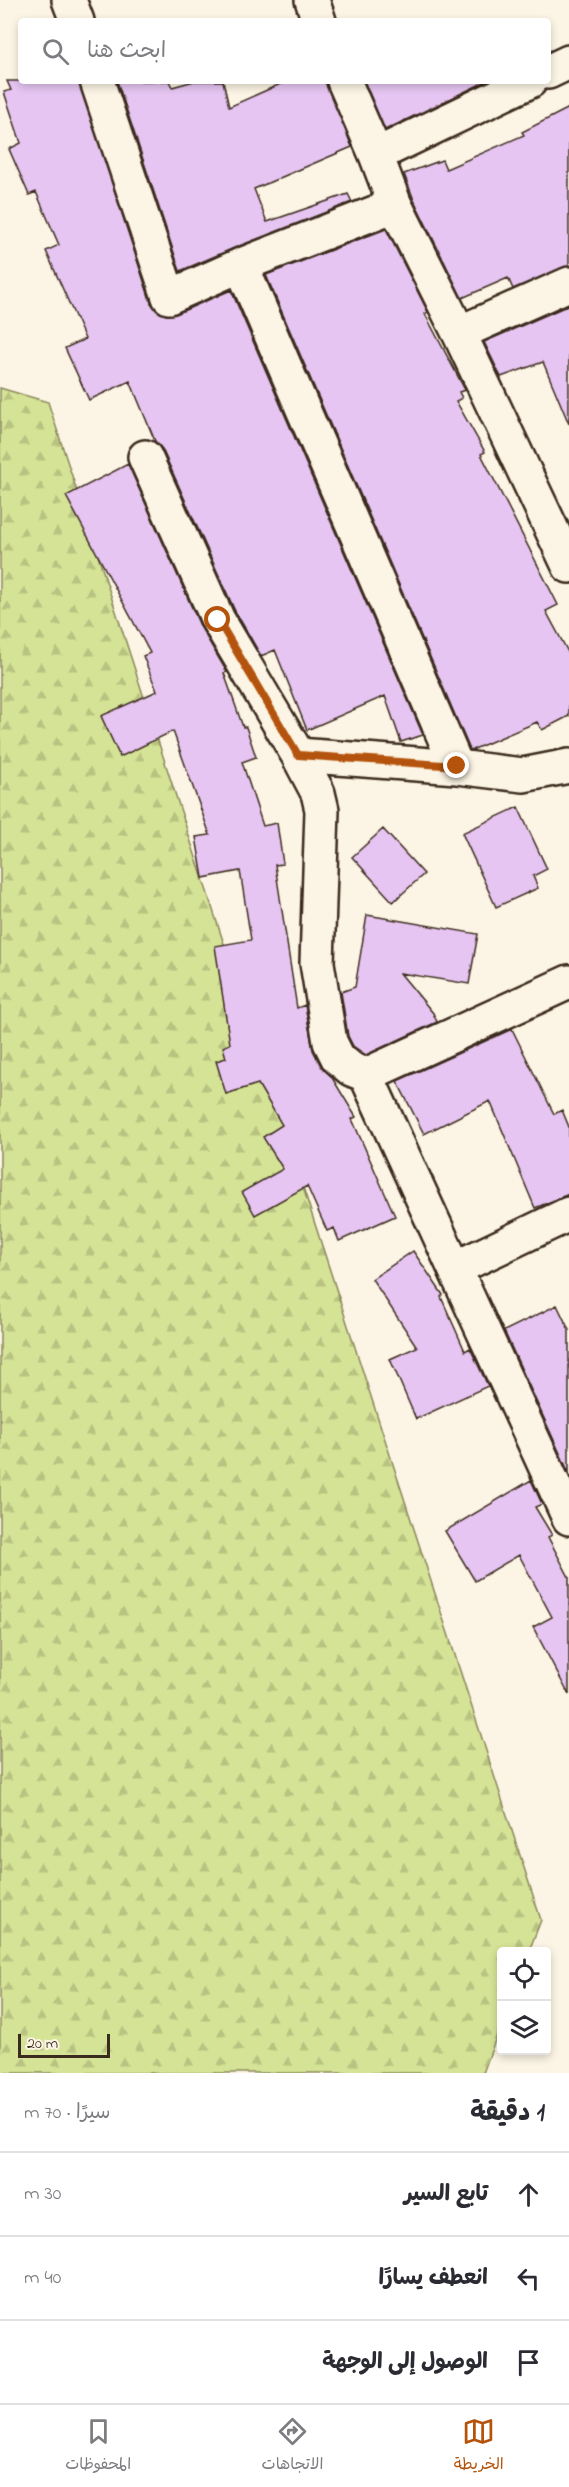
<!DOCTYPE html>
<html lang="ar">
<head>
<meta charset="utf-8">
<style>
	body { margin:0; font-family:"Indie Flower","Playpen Sans Arabic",sans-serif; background:#f7f7f7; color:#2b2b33; direction:rtl }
	.controls { position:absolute; right:18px; bottom:18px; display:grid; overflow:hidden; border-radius:6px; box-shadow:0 3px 9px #0003 }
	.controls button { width:54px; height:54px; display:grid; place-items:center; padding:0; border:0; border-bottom:2px solid #e1e1e2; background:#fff; color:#2b2b33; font:30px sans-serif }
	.scale { position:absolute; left:18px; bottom:15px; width:92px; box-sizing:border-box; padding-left:6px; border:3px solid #3b2a1e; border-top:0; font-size:16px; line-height:21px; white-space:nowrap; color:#3b2a1e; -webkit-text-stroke:4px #fcf5e5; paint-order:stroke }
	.stop { position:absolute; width:18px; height:18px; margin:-14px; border:4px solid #b45309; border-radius:50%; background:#fff }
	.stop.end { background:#b45309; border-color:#fff; box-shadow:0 2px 6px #0008 }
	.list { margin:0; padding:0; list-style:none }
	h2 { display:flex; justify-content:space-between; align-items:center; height:78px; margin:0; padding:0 24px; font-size:26px }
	h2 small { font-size:20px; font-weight:400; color:#7c7c81 }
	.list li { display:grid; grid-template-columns:39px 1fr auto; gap:18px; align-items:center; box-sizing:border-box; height:84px; padding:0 24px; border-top:2px solid #e1e1e2 }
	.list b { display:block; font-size:22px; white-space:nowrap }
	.list em { font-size:20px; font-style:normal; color:#7c7c81 }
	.icon { flex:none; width:33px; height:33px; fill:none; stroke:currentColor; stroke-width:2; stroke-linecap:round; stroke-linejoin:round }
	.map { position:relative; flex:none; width:569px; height:2073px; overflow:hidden; direction:ltr }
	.search { position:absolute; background:#fff; box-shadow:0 3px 9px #0003; left:18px; right:18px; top:18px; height:66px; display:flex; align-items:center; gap:15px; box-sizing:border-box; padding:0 21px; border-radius:6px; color:#7c7c81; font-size:22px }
	.sheet { height:330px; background:#fff }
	nav { display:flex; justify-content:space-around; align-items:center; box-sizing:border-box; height:84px; border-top:2px solid #e1e1e2; background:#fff; font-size:16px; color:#7c7c81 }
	nav a { display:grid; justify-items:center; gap:3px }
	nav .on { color:#b45309 }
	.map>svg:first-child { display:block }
	.forest { fill:url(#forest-firs); stroke:#88865a; stroke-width:1.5 }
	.building { fill:#e6c5f2; stroke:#3b2a1e; stroke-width:1.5 }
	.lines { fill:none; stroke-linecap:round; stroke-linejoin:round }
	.minor-casing { stroke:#3b2a1e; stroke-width:38 }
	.minor { stroke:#fcf5e5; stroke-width:33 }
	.route { stroke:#b45309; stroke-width:8 }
</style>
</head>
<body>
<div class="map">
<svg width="569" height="2073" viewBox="0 0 569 2073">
	<defs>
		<pattern id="forest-firs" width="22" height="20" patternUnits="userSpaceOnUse" patternTransform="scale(1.5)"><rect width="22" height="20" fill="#d5e396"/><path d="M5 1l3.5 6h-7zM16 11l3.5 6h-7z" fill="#b8c381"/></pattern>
	</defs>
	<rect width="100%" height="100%" fill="#fcf5e5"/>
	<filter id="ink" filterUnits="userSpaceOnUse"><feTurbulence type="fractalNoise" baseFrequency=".0167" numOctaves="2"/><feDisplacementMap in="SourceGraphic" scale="12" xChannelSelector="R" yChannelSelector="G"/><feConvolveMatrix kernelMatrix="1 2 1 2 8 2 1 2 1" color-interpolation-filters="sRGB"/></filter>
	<g filter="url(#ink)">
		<path class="forest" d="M0 388 48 402 541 1920 529 1951 502 1952 501 2024 483 2073H0Z"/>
		<path class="building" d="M7 81H79L151 303 157 311 166 315 176 314 231 290 423 735 401 742 385 696 307 730 275 650 261 656 235 611 162 449 155 441 130 381 89 400 65 348 85 339 46 251 59 245 36 192 29 195 9 149 21 143 4 92 11 90Z
			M117 81H169L172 87 194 81H223L229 107 287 81H326L352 147 254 189 267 222 348 194 352 202 234 248 180 271Z
			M364 81H487L385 130Z
			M569 108V266L513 289 508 278 462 298 414 200 404 174 442 160 446 169 524 135 522 132Z
			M386 229 428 312 425 314 465 390 459 392 462 398 456 401 485 452 481 454 558 605 546 611 569 654V716L542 730 537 722 472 750H470L266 275Z
			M569 305V424L543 362 501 377 484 342Z
			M128 464 201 628 227 672 224 673 243 727H246L256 757 242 762 263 826 277 823 283 864 275 865 297 1008 305 1005 313 1050 321 1066 331 1076 356 1117 352 1119 395 1216 339 1241 334 1228 327 1231 307 1186 255 1215 242 1192 283 1169 263 1137 282 1125 258 1084 226 1094 216 1061 226 1058 223 1047 230 1044 215 946 251 940 240 871 203 878 196 837 210 835 173 731 120 757 101 716 157 691 143 656 150 653 66 496Z
			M518 807 547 869 533 876 538 888 496 907 462 833Z
			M383 829 424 874 393 902 352 857Z
			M367 915 478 934 469 984 400 973 433 1013 437 1022 366 1055 353 1046 348 1036 341 992 355 987Z
			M512 1029 554 1114 562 1110 569 1127V1194L535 1208 490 1101 424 1134 397 1081Z
			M413 1251 443 1295 441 1297 465 1351 470 1348 488 1386 416 1419 390 1359 417 1347 372 1279Z
			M557 1305 569 1330V1473L504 1331Z
			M531 1480 542 1504 535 1507 552 1535 548 1537 569 1577V1695L533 1627 552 1617 519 1555 475 1581 445 1531Z"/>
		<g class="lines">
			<defs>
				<path id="minor" d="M69 0 77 21
					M312 0 319 21
					M548 72 569 62
					M97 81 169 297 241 265 395 205
					M344 81 376 155 395 205 459 333 569 566
					M376 155 530 81
					M241 265 457 767
					M459 333 569 284
					M145 457 218 620 298 755 457 767 523 775 569 766
					M298 755 318 793 322 810 317 963 330 1042 338 1058 351 1069 366 1075 569 1518
					M366 1075 569 982
					M456 1268 569 1214"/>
			</defs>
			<use href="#minor" class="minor-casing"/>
			<use href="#minor" class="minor"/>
		</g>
	</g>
	<g class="lines" filter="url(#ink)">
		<path class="route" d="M218 620 298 755 457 766"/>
	</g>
</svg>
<div class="controls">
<button><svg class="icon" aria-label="locate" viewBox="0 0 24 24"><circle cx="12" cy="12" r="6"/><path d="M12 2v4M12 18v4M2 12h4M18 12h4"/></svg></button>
<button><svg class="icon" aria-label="layers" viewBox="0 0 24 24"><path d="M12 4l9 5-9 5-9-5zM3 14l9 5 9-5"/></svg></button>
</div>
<div class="scale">20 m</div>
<div class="stop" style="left:218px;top:620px"></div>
<div class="stop end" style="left:457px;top:766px"></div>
<div class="search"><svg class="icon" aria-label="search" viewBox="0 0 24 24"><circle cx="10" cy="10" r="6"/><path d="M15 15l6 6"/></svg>ابحث هنا</div>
</div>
<section class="sheet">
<h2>1 دقيقة<small>سيرًا · 70 m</small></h2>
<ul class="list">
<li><svg class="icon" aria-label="ahead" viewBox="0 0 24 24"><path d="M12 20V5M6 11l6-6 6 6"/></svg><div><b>تابع السير</b></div><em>30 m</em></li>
<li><svg class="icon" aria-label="left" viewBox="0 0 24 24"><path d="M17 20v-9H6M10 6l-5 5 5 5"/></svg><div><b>انعطف يسارًا</b></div><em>40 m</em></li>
<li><svg class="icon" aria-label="arrive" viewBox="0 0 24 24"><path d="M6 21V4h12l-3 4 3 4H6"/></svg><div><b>الوصول إلى الوجهة</b></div></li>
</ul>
</section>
<nav>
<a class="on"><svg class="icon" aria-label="map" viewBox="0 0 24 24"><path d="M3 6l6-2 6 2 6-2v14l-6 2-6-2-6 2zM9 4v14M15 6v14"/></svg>الخريطة</a>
<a><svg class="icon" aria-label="directions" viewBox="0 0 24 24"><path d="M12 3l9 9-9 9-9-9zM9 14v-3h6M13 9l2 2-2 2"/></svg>الاتجاهات</a>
<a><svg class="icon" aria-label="saved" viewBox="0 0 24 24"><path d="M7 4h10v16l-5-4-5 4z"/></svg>المحفوظات</a>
</nav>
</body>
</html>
